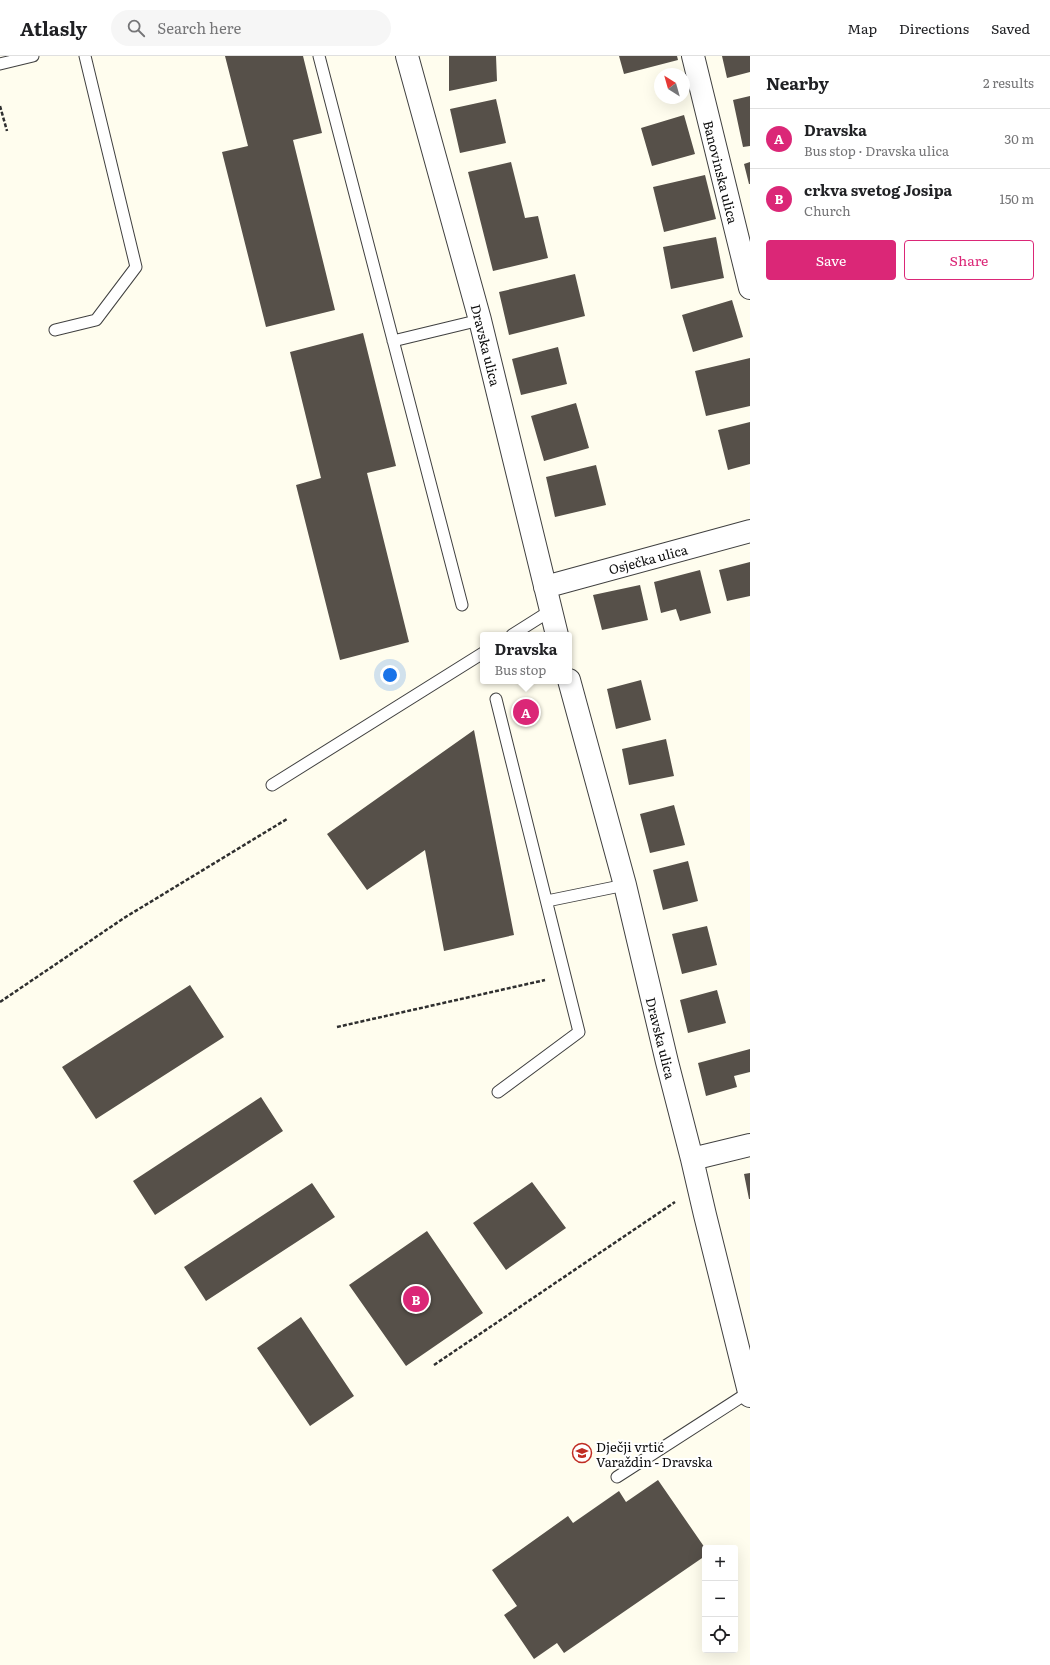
<!DOCTYPE html>
<html lang="en">
<head>
<meta charset="utf-8">
<style>
	body { margin:0; font-family:Literata,serif; background:#f6f6f6; color:#202124 }
	.controls { position:absolute; right:12px; bottom:12px; display:grid; overflow:hidden; border-radius:4px; box-shadow:0 4px 16px #0002 }
	.controls button { width:36px; height:36px; display:grid; place-items:center; padding:0; border:0; border-bottom:1px solid #e0e0e0; background:#fff; color:#202124; font:20px sans-serif }
	.compass { position:absolute; left:654px; top:12px; width:36px; height:36px; border-radius:50%; background:#fff; box-shadow:0 4px 16px #0002; rotate:323deg }
	.you { position:absolute; left:390px; top:619px; width:14px; height:14px; margin:-10px; border:3px solid #fff; border-radius:50%; background:#1a73e8; box-shadow:0 0 0 6px #1a73e833 }
	.badge { display:grid; place-items:center; width:26px; height:26px; border-radius:50%; background:#db2777; color:#fff; font-size:13px; font-weight:700 }
	.pin { position:absolute; translate:-50% -50%; border:2px solid #fff; box-shadow:0 1px 4px #0006 }
	.popup { position:absolute; left:480px; top:576px; width:92px; height:52px; box-sizing:border-box; display:grid; place-content:center; border-radius:4px; background:#fff; filter:drop-shadow(0 1px 3px #0005); font-size:13px; white-space:nowrap; color:#757577 }
	.popup b { font-size:15px; color:#202124 }
	.popup::after { content:''; position:absolute; left:50%; top:100%; margin-left:-8px; border:8px solid transparent; border-top-color:#fff }
	.list { margin:0; padding:0; list-style:none }
	h2 { display:flex; justify-content:space-between; align-items:center; height:52px; margin:0; padding:0 16px; font-size:17px }
	h2 small { font-size:13px; font-weight:400; color:#757577 }
	.list li { display:grid; grid-template-columns:26px 1fr auto; gap:12px; align-items:center; box-sizing:border-box; height:60px; padding:0 16px; border-top:1px solid #e0e0e0 }
	.list b { display:block; font-size:15px; white-space:nowrap }
	.list p { margin:0; font-size:13px; white-space:nowrap; color:#757577 }
	.list em { font-size:13px; font-style:normal; color:#757577 }
	.actions { display:flex; gap:8px; padding:12px 16px }
	.actions a { flex:1; padding:9px 0; border:1px solid #db2777; border-radius:4px; text-align:center; font-size:14px; color:#db2777 }
	.actions .main { background:#db2777; color:#fff }
	.icon { flex:none; width:22px; height:22px; fill:none; stroke:currentColor; stroke-width:2; stroke-linecap:round; stroke-linejoin:round }
	.map { position:relative; flex:none; width:750px; height:1609px; overflow:hidden }
	header { display:flex; align-items:center; gap:24px; box-sizing:border-box; height:56px; padding:0 20px; background:#fff; border-bottom:1px solid #e0e0e0 }
	header strong { font-size:19px }
	nav { display:flex; gap:22px; margin-inline-start:auto; font-size:14px }
	.search { width:280px; height:36px; background:#f6f6f6; display:flex; align-items:center; gap:10px; box-sizing:border-box; padding:0 14px; border-radius:22px; color:#757577; font-size:15px }
	main { display:flex }
	aside { flex:1; background:#fff }
	.map>svg:first-child { display:block }
	.building { fill:#565049 }
	.lines { fill:none; stroke-linecap:round; stroke-linejoin:round }
	.service-casing { stroke:#404040; stroke-width:13 }
	.minor-casing { stroke:#404040; stroke-width:24 }
	.path { stroke:#2f2f2f; stroke-width:2.5; stroke-dasharray:4 2; stroke-linecap:butt }
	.service { stroke:#fff; stroke-width:11 }
	.minor { stroke:#fff; stroke-width:22 }
	.labels { text-anchor:middle; dominant-baseline:central; stroke-width:4; stroke-linejoin:round; paint-order:stroke }
	.street-label { font-size:13px; fill:#0d0d0d; stroke:#fff }
	.poi-label { font-size:13px; fill:#0d0d0d; stroke:#fff; text-anchor:start }
</style>
</head>
<body>
<header>
<strong>Atlasly</strong>
<div class="search"><svg class="icon" aria-label="search" viewBox="0 0 24 24"><circle cx="10" cy="10" r="6"/><path d="M15 15l6 6"/></svg>Search here</div>
<nav><a>Map</a><a>Directions</a><a>Saved</a></nav>
</header>
<main>
<div class="map">
<svg width="750" height="1609" viewBox="0 0 750 1609">
	<rect width="100%" height="100%" fill="#fffdee"/>
	<path class="building" d="M225 0H303L322 77 293 84 335 254 266 271 222 96 248 90Z
		M449 0H496L497 25 449 35Z
		M619 0H677L678 4 624 18Z
		M722 0H750V16L727 22Z
		M750 40V90L743 91 733 44Z
		M496 43 506 87 460 97 450 53Z
		M684 59 695 98 652 110 641 72Z
		M511 106 525 162 538 160 548 202 493 215 468 116Z
		M750 106V128H749L744 108Z
		M705 119 716 163 664 176 653 131Z
		M716 181 724 222 671 233 663 191Z
		M575 218 585 260 509 279 499 236Z
		M732 244 743 281 693 296 682 259Z
		M363 277 396 410 367 417 409 586 340 604 296 429 321 422 290 296Z
		M558 291 567 328 521 339 512 303Z
		M750 302V350L706 360 695 315Z
		M576 347 589 392 544 405 531 360Z
		M750 366V408L728 414 718 374Z
		M596 409 606 449 555 461 546 421Z
		M750 506V540L727 545 719 514Z
		M700 514 711 557 680 565 676 553 661 557 654 526Z
		M640 529 648 564 602 574 593 539Z
		M641 624 651 664 616 673 607 633Z
		M474 674 514 879 444 895 425 794 367 834 327 778Z
		M666 683 674 720 629 729 622 693Z
		M674 749 685 789 650 797 640 758Z
		M688 805 698 845 663 854 653 814Z
		M707 870 717 909 682 918 672 878Z
		M190 929 224 981 96 1063 62 1011Z
		M717 934 726 967 688 977 680 944Z
		M750 993V1016L734 1020 737 1031 706 1040 698 1007Z
		M261 1041 283 1075 155 1159 133 1125Z
		M750 1117V1143H749L744 1118Z
		M532 1126 566 1172 506 1214 473 1167Z
		M312 1127 335 1161 206 1245 184 1211Z
		M427 1175 483 1257 406 1310 349 1229Z
		M301 1261 354 1340 310 1370 257 1292Z
		M658 1424 705 1492V1500L564 1597 557 1587 534 1603 504 1559 517 1550 492 1514 568 1460 573 1467 619 1435 626 1446Z"/>
	<g class="lines">
		<defs>
			<path id="service" d="M319 0 462 549
				M0 8 33 0
				M55 274 96 264 136 211 85 0
				M393 285 480 264
				M512 579 550 555
				M496 643 579 976 498 1036
				M272 729 483 597
				M547 845 625 829
				M617 1421 749 1336"/>
			<path id="minor" d="M407 0 480 264 557 579
				M693 0 750 232
				M545 531 750 475
				M569 624 625 829 667 1006 692 1103 705 1159 750 1340
				M692 1103 750 1089"/>
		</defs>
		<use href="#service" class="service-casing"/>
		<use href="#minor" class="minor-casing"/>
		<path class="path" d="M0 50 7 75
			M0 946 124 862 287 763
			M337 971 545 924
			M434 1309 675 1146"/>
		<use href="#service" class="service"/>
		<use href="#minor" class="minor"/>
	</g>
	<defs>
		<symbol id="school-ring" viewBox="-11 -11 22 22"><circle r="9.5" fill="#fff" stroke="#c02c23" stroke-width="1.5"/><path d="M0-5L7-2L0 1L-7-2ZM-4 1L0 2.5L4 1V4Q0 6-4 4Z" fill="#c02c23"/></symbol>
	</defs>
	<g fill-rule="evenodd">
		<use href="#school-ring" x="571" y="1386" width="22" height="22"/>
	</g>
	<g class="labels">
		<g class="street-label">
			<text transform="translate(721 116) rotate(76)">Banovinska ulica</text>
			<text transform="translate(486 289) rotate(76)">Dravska ulica</text>
			<text transform="translate(648 503) rotate(-15)">Osječka ulica</text>
			<text transform="translate(661 982) rotate(76)">Dravska ulica</text>
		</g>
		<g class="poi-label">
			<text x="596" y="1390">Dječji vrtić<tspan x="596" dy="15">Varaždin - Dravska</tspan></text>
		</g>
	</g>
</svg>
<div class="controls">
<button>+</button>
<button>−</button>
<button><svg class="icon" aria-label="locate" viewBox="0 0 24 24"><circle cx="12" cy="12" r="6"/><path d="M12 2v4M12 18v4M2 12h4M18 12h4"/></svg></button>
</div>
<svg class="compass" viewBox="-18 -18 36 36"><path d="M0-13l5 13h-10z" fill="#e53935"/><path d="M0 13l5-13h-10z" fill="#757577"/></svg>
<div class="you"></div>
<div class="pin badge" style="left:526px;top:656px">A</div>
<div class="popup"><b>Dravska</b>Bus stop</div>
<div class="pin badge" style="left:416px;top:1243px">B</div>
</div>
<aside>
<h2>Nearby<small>2 results</small></h2>
<ul class="list">
<li><span class="badge">A</span><div><b>Dravska</b><p>Bus stop · Dravska ulica</p></div><em>30 m</em></li>
<li><span class="badge">B</span><div><b>crkva svetog Josipa</b><p>Church</p></div><em>150 m</em></li>
</ul>
<div class="actions"><a class="main">Save</a><a>Share</a></div>
</aside>
</main>
</body>
</html>
